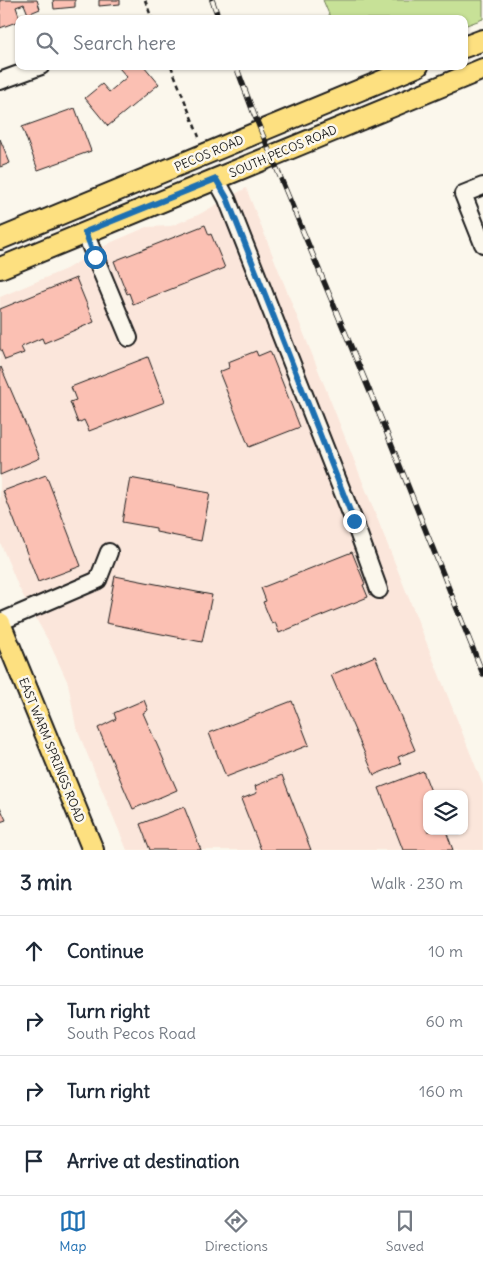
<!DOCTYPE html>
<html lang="en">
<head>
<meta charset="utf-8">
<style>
	body { margin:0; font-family:Delius,sans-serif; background:#f6f6f7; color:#1f2937 }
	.controls { position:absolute; right:15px; bottom:15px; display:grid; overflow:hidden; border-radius:10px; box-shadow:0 1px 4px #0004 }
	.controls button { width:45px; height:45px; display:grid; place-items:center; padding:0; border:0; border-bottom:1px solid #e0e1e3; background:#fff; color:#1f2937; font:25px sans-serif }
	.stop { position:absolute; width:15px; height:15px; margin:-11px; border:4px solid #1f6fb2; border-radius:50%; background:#fff }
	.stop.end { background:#1f6fb2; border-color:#fff; box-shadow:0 1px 5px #0008 }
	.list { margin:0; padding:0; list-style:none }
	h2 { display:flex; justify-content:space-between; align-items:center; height:65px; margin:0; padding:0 20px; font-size:21px }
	h2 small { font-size:16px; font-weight:400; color:#747a83 }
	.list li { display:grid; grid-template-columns:32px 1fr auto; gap:15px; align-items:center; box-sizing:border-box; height:70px; padding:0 20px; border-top:1px solid #e0e1e3 }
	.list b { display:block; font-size:19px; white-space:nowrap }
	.list p { margin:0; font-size:16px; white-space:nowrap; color:#747a83 }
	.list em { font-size:16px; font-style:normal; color:#747a83 }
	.icon { flex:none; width:28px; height:28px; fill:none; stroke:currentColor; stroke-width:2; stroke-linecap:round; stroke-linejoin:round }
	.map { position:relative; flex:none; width:483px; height:850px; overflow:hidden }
	.search { position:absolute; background:#fff; box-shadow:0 1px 4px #0004; left:15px; right:15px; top:15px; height:55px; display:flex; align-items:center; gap:12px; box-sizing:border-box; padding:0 18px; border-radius:10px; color:#747a83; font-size:19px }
	.sheet { height:345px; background:#fff }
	nav { display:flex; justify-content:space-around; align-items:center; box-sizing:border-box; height:70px; border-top:1px solid #e0e1e3; background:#fff; font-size:14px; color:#747a83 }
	nav a { display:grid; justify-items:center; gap:2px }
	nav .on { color:#1f6fb2 }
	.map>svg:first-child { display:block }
	.built { fill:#fbe6db; fill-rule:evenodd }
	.green { fill:#c7e197; stroke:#727e5a }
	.building { fill:#fbc0b3; stroke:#1c1c1c }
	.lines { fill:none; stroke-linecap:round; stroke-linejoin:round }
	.minor-casing { stroke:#1c1c1c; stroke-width:20 }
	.major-casing { stroke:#1c1c1c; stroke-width:24 }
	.path { stroke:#1c1c1c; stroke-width:2.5; stroke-dasharray:5 4; stroke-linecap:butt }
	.minor { stroke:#fbf7ec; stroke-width:16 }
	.major { stroke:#fde080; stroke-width:20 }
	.rail-casing { stroke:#1c1c1c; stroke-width:5.5 }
	.rail { stroke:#fbf7ec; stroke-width:4; stroke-dasharray:11; stroke-linecap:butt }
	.route { stroke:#1f6fb2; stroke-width:6 }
	.labels { text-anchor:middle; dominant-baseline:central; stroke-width:5; stroke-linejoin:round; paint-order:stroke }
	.street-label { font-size:12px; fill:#1c1c1c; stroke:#fbf7ec }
</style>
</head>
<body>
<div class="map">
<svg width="483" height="850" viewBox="0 0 483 850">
	<rect width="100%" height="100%" fill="#fbf7ec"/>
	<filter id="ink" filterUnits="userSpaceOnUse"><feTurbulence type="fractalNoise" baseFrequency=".02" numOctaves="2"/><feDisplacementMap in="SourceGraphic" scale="10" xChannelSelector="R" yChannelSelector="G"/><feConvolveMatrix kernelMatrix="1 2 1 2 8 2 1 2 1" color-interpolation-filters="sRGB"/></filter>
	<g filter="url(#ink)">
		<path class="built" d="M246 188 483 785V850H127L76 727 68 683 49 642 19 588 0 542V297L66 269 112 242 147 227 171 226 198 215ZM427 794H464V831H427Z"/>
		<path class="green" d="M323 0H483V19L464 26V19H331Z"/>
		<path class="building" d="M0 0H37L40 9 28 14 24 4 16 7 20 19 19 21 0 28Z
			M53 0H75V7L54 9Z
			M99 0H120V4L99 6Z
			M121 66H144L159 84 108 126 85 98 102 84 109 92 127 77 119 68Z
			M75 108 91 151 38 170 22 127Z
			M0 139 10 163 0 167Z
			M205 225 209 235 211 234 225 268 133 304 129 293 127 294 114 261Z
			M76 278 94 322 44 343 42 338 21 347 24 353 5 360 0 348V309Z
			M256 351 258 356 270 351 300 427 249 447 219 372 229 368 228 362Z
			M148 357 165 402 89 431 84 420 78 423 70 402 76 400 71 387Z
			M1 367 40 458 0 475V368Z
			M46 475 81 566 38 582 3 491Z
			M130 478 210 493 201 541 156 532V528L122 522Z
			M352 552 365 584 363 585 368 597 279 633 275 622 272 624 263 602 266 601 261 588Z
			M115 576 212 595 202 642 106 623Z
			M375 656 415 750 398 757 401 764 374 775 331 675Z
			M144 700 148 710 143 713 177 790 133 809 98 728 116 719 114 713Z
			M292 701 309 745 226 777 209 733Z
			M423 771 432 794H427V831H446L453 850H403L379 788Z
			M282 775 311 850H261L241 799 257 793 255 786Z
			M0 807 6 820 0 822Z
			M184 807 201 850H150L140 824Z"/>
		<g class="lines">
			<defs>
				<path id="minor" d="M0 81 41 66
					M216 179 227 199 354 521 379 590
					M483 186 463 194 483 244
					M85 233 129 338
					M0 622 98 580 109 552"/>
				<path id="major" d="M464 47 483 40
					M0 239 418 66
					M0 268 483 69
					M0 623 93 850"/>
			</defs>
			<use href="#minor" class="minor-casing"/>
			<use href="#major" class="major-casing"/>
			<path class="path" d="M145 0 152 19
				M171 66 199 137"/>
			<use href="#minor" class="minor"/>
			<use href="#major" class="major"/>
			<defs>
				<path id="rail" d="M212 0 219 19
					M236 66 254 114 380 416 483 674"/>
			</defs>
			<use href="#rail" class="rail-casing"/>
			<use href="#rail" class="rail"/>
		</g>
	</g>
	<g class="lines" filter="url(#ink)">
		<path class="route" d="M95 257 85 232 216 179 227 198 354 521"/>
	</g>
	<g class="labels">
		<g class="street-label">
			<text transform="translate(283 151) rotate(-23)">SOUTH PECOS ROAD</text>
			<text transform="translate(209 153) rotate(-23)">PECOS ROAD</text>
			<text transform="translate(52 750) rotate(68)">EAST WARM SPRINGS ROAD</text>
		</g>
	</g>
</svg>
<div class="controls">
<button><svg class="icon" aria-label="layers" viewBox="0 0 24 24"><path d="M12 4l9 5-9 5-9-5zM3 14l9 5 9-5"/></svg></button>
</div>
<div class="stop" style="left:95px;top:257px"></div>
<div class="stop end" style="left:354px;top:521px"></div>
<div class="search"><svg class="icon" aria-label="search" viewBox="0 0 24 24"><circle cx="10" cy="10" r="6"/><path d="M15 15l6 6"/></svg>Search here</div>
</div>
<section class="sheet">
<h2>3 min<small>Walk · 230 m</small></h2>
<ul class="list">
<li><svg class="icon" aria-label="ahead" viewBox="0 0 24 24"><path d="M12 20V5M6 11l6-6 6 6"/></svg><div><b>Continue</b></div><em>10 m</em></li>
<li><svg class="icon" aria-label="right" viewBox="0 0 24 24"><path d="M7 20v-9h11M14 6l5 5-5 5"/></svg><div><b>Turn right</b><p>South Pecos Road</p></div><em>60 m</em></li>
<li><svg class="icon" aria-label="right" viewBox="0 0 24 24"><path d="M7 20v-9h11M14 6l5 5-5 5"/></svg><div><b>Turn right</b></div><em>160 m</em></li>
<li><svg class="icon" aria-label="arrive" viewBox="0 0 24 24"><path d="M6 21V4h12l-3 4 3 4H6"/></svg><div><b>Arrive at destination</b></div></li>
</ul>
</section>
<nav>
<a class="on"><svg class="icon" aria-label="map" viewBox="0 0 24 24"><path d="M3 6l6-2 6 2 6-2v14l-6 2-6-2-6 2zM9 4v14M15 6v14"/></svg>Map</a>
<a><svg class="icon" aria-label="directions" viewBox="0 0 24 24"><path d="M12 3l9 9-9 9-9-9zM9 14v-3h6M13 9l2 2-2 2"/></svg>Directions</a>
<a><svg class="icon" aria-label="saved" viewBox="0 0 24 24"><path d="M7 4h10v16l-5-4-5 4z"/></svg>Saved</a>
</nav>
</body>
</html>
